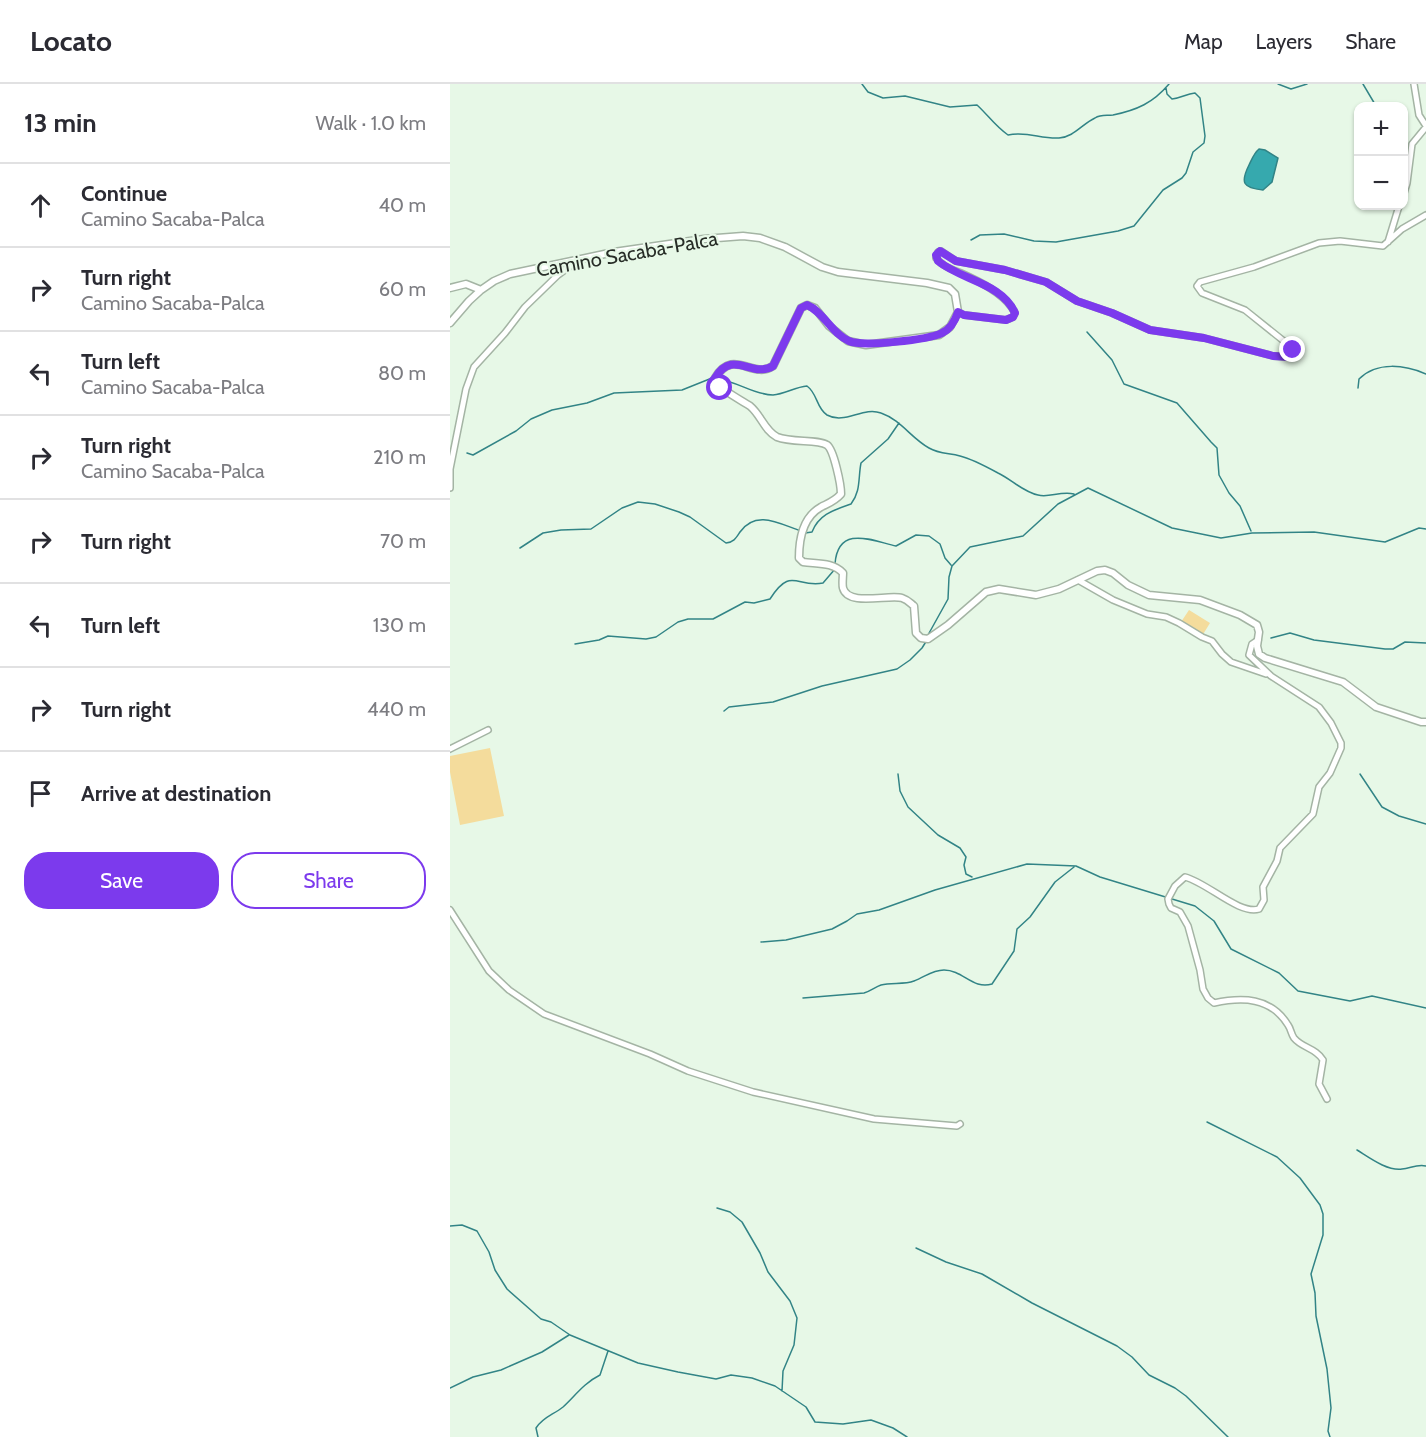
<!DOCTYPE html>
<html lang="en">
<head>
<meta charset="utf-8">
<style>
	body { margin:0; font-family:Cabin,sans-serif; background:#f7f7f7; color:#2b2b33 }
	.controls { position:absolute; right:18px; top:18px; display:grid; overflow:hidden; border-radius:12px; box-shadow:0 2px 4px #0004 }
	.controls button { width:54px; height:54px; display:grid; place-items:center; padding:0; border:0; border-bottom:2px solid #e1e1e2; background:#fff; color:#2b2b33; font:30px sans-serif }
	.stop { position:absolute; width:18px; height:18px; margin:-14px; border:4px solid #7c3aed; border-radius:50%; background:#fff }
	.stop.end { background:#7c3aed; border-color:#fff; box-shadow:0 2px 6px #0008 }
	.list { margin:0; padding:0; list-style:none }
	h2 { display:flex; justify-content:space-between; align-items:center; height:78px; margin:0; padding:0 24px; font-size:26px }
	h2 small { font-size:20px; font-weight:400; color:#7c7c81 }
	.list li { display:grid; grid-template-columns:39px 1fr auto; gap:18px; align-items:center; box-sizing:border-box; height:84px; padding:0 24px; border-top:2px solid #e1e1e2 }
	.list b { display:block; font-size:22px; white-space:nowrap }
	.list p { margin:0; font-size:20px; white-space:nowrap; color:#7c7c81 }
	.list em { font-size:20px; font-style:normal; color:#7c7c81 }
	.actions { display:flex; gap:12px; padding:18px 24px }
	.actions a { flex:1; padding:14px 0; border:2px solid #7c3aed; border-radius:24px; text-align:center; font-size:21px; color:#7c3aed }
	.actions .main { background:#7c3aed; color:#fff }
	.icon { flex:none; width:33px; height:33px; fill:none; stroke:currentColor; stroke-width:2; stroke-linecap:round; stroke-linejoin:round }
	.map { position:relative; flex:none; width:976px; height:1353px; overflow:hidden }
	header { display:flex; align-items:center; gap:36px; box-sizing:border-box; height:84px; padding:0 30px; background:#fff; border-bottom:2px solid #e1e1e2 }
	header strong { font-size:28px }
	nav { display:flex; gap:33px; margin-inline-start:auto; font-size:21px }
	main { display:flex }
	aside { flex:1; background:#fff }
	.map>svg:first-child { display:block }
	.green { fill:#f4dc9c }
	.water { fill:#36a9ae; stroke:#328486; stroke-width:1.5 }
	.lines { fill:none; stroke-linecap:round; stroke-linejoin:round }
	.stream { stroke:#328486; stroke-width:1.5 }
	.minor-casing { stroke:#a4b4a4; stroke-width:8 }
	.tertiary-casing { stroke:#a4b4a4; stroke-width:9 }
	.minor { stroke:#fff; stroke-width:5 }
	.tertiary { stroke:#fff; stroke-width:6 }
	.route { stroke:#7c3aed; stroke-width:8 }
	.labels { text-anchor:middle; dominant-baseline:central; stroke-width:4.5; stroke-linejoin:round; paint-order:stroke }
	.street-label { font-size:20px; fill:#272d27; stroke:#e7f8e7 }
</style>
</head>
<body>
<header>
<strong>Locato</strong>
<nav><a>Map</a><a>Layers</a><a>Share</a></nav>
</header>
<main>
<aside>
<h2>13 min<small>Walk · 1.0 km</small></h2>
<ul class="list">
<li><svg class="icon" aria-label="ahead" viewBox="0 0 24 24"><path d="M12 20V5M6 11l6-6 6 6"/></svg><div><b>Continue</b><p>Camino Sacaba-Palca</p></div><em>40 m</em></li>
<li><svg class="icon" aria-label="right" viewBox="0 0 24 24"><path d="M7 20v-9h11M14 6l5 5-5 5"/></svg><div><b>Turn right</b><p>Camino Sacaba-Palca</p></div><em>60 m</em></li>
<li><svg class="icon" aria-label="left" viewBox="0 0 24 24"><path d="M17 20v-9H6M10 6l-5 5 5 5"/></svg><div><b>Turn left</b><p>Camino Sacaba-Palca</p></div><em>80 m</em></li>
<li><svg class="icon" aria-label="right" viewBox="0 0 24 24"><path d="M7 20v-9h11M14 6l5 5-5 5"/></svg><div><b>Turn right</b><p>Camino Sacaba-Palca</p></div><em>210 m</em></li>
<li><svg class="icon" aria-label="right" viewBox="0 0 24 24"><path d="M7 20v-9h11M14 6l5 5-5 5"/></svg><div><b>Turn right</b></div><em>70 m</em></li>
<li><svg class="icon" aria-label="left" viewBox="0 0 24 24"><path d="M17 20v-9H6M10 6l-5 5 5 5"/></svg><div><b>Turn left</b></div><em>130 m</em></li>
<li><svg class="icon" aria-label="right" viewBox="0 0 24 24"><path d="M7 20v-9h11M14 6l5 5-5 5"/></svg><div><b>Turn right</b></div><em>440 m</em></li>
<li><svg class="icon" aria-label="arrive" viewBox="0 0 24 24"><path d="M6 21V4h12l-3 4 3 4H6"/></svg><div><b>Arrive at destination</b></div></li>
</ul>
<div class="actions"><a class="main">Save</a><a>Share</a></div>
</aside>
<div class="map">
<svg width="976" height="1353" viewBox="0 0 976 1353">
	<rect width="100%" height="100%" fill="#e7f8e7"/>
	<path class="green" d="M739 526 760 539 752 552 731 538Z
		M40 664 54 732 10 741 0 688V672Z"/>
	<path class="water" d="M809 65 815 66 828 74 822 98 813 106C793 104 790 99 799 81 802 75 804 69 809 65Z"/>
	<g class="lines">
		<path class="stream" d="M412 0 418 8 433 14 455 12 500 23 527 21C538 31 545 42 558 51 578 47 590 55 609 54 624 53 632 40 645 34 651 30 657 32 663 31 687 26 703 19 719 0
			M828 0 841 5 857 0
			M913 0 926 22
			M521 156 530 151 554 150 584 157 606 158 668 147 684 142 713 106 732 94 736 89 743 68 754 59 755 52 750 14 745 9C736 10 731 14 722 15L717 10 716 4
			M637 248 662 276 674 300 727 319 761 358 767 364 769 391 779 409 790 422 801 447
			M267 295C287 297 304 311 323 311 335 310 345 303 357 302 368 310 366 324 377 331 395 341 413 322 431 329 451 336 461 354 479 364 489 370 499 369 510 372 522 375 537 383 548 389 561 395 573 408 588 411 599 414 610 407 624 410
			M908 304 909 295C927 277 955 281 976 290
			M17 369 23 371 66 347 81 335 102 326 137 319 164 309 232 306 262 294
			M355 449 362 448C369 430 384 426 401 420 411 407 408 394 411 379L438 355 449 339
			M70 464 93 449 111 446 141 445 172 424 188 418 205 420 229 428 240 433 276 459C284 458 286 454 290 448 306 425 330 440 351 447
			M385 480C388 440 423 457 446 462L466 451 479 452 490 460 495 474 501 481
			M478 551 498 515 499 493 502 482 520 463 573 452 608 420 638 404 722 444 771 454 802 449 864 448 935 458 969 444 976 445
			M821 554 840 549 864 556 935 565H943L955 558 976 559
			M125 560 149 556 158 552 196 555 206 553 228 538 238 535H263L295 518 304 519 320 515C341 482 346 504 373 499L385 485
			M274 627 279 623 323 618 372 602 447 585 460 576 472 564 477 556
			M448 690 450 707 458 723 488 751 510 764 516 773 514 781 516 790 522 793
			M910 690 932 723 949 732 976 740
			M311 858 336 856 382 845 397 837 407 830 429 826 485 806 577 780 626 782 650 793 745 822 764 837 781 865 829 889 848 907 900 917 922 912 976 924
			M353 914 414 909C421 907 425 903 431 901 441 898 454 901 464 897 475 893 482 886 494 886 513 886 523 906 542 900L564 867 567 845 580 833 605 798 624 783
			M757 1038 827 1073 850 1094 870 1121 873 1130V1151L861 1190 865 1209 866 1232 877 1285 881 1324 878 1347 880 1353
			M907 1066C920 1074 937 1087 952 1085 961 1084 967 1080 976 1082
			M267 1124 280 1128 292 1138 310 1169 318 1188 340 1217 347 1234 344 1261 333 1287 332 1307
			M0 1142 12 1141 27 1147 39 1168 45 1186 57 1205 91 1235 101 1238 120 1251 188 1279 228 1288 266 1295 281 1291 302 1294 325 1302 356 1323 365 1338 393 1340 421 1336 443 1344 457 1353
			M466 1164 496 1178 532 1190 582 1219 667 1262 682 1273 699 1291 725 1304 736 1312 778 1353
			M0 1304 23 1293 51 1286 92 1268 119 1251
			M88 1353 86 1344C93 1333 103 1331 113 1323 125 1312 134 1299 150 1291L158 1267"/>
		<defs>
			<path id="minor" d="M964 0 969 31 976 42
				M954 109 957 99 962 60 976 43
				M938 158 949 122
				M508 228 514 231 556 236 563 233 565 229C556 210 529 197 511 189 501 185 492 182 486 174L488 168 491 167 506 177 555 186 596 198 627 217 662 229 700 246 754 254 823 272 837 273 843 269 840 262 795 226 752 209 747 202 750 198 804 183 869 159 890 157 933 162 952 145 976 131
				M0 404V385L16 305 24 283 55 249 75 223 108 191 127 177
				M628 496 663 516 697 530 716 533 729 539 752 553 762 557 772 570 781 578 816 590
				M808 556 802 560 799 571 821 592 869 623 881 639 891 659V664L880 689 869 703 863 730 830 764 827 777 813 803 814 816 809 825C789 831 758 799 735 793L725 802 718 815 719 820 721 824 730 828 738 842 750 886 753 905 758 914 764 919C792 913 821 913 838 941 841 945 841 950 844 954 852 964 866 964 873 976L869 1000 877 1015
				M0 665 38 646
				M0 826 39 887 59 906 94 930 200 970 238 987 303 1008 424 1035 507 1042 510 1040"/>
			<path id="tertiary" d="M0 204 16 200 31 206
				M0 239 19 217 31 206 44 197 60 190 164 168 254 155 293 152 310 154 335 163 372 183 388 188 477 199 499 204 505 210 508 228 500 243 489 251 416 261 398 257 379 242 365 224 357 221 351 224 323 282C302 296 284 263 265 294 267 305 290 315 300 322 311 331 314 346 327 353 342 359 368 355 377 361 384 366 391 401 391 410 385 417 379 419 371 423 353 433 349 455 349 474L353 478C367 480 383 478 393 489 393 493 392 500 393 504 398 523 439 510 452 514 458 516 460 519 464 522L466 549 471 554 478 555 498 541 536 508 549 505 586 511 609 505 647 487 655 486 663 489 678 501 699 511 750 516 790 531 807 541 809 548 807 562 809 570 815 574 893 598 926 623 971 638H976"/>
		</defs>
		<use href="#minor" class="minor-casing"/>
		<use href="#tertiary" class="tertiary-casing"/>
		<use href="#minor" class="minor"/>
		<use href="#tertiary" class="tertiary"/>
	</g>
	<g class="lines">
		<path class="route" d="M270 304 266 300 265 294C283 264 302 295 323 282L351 224 357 221C374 228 382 250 399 257 412 263 478 256 492 249 501 245 505 237 508 228L514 231 556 236 563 233 565 229C552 199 511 196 488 177L486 171 490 167 506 177 555 186 596 198 627 217 662 229 700 246 754 254 823 272 841 273 843 266"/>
	</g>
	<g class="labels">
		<g class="street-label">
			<text transform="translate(177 170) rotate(-10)">Camino Sacaba-Palca</text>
		</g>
	</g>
</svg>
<div class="controls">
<button>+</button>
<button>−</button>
</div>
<div class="stop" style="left:270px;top:304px"></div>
<div class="stop end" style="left:843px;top:266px"></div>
</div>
</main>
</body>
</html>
